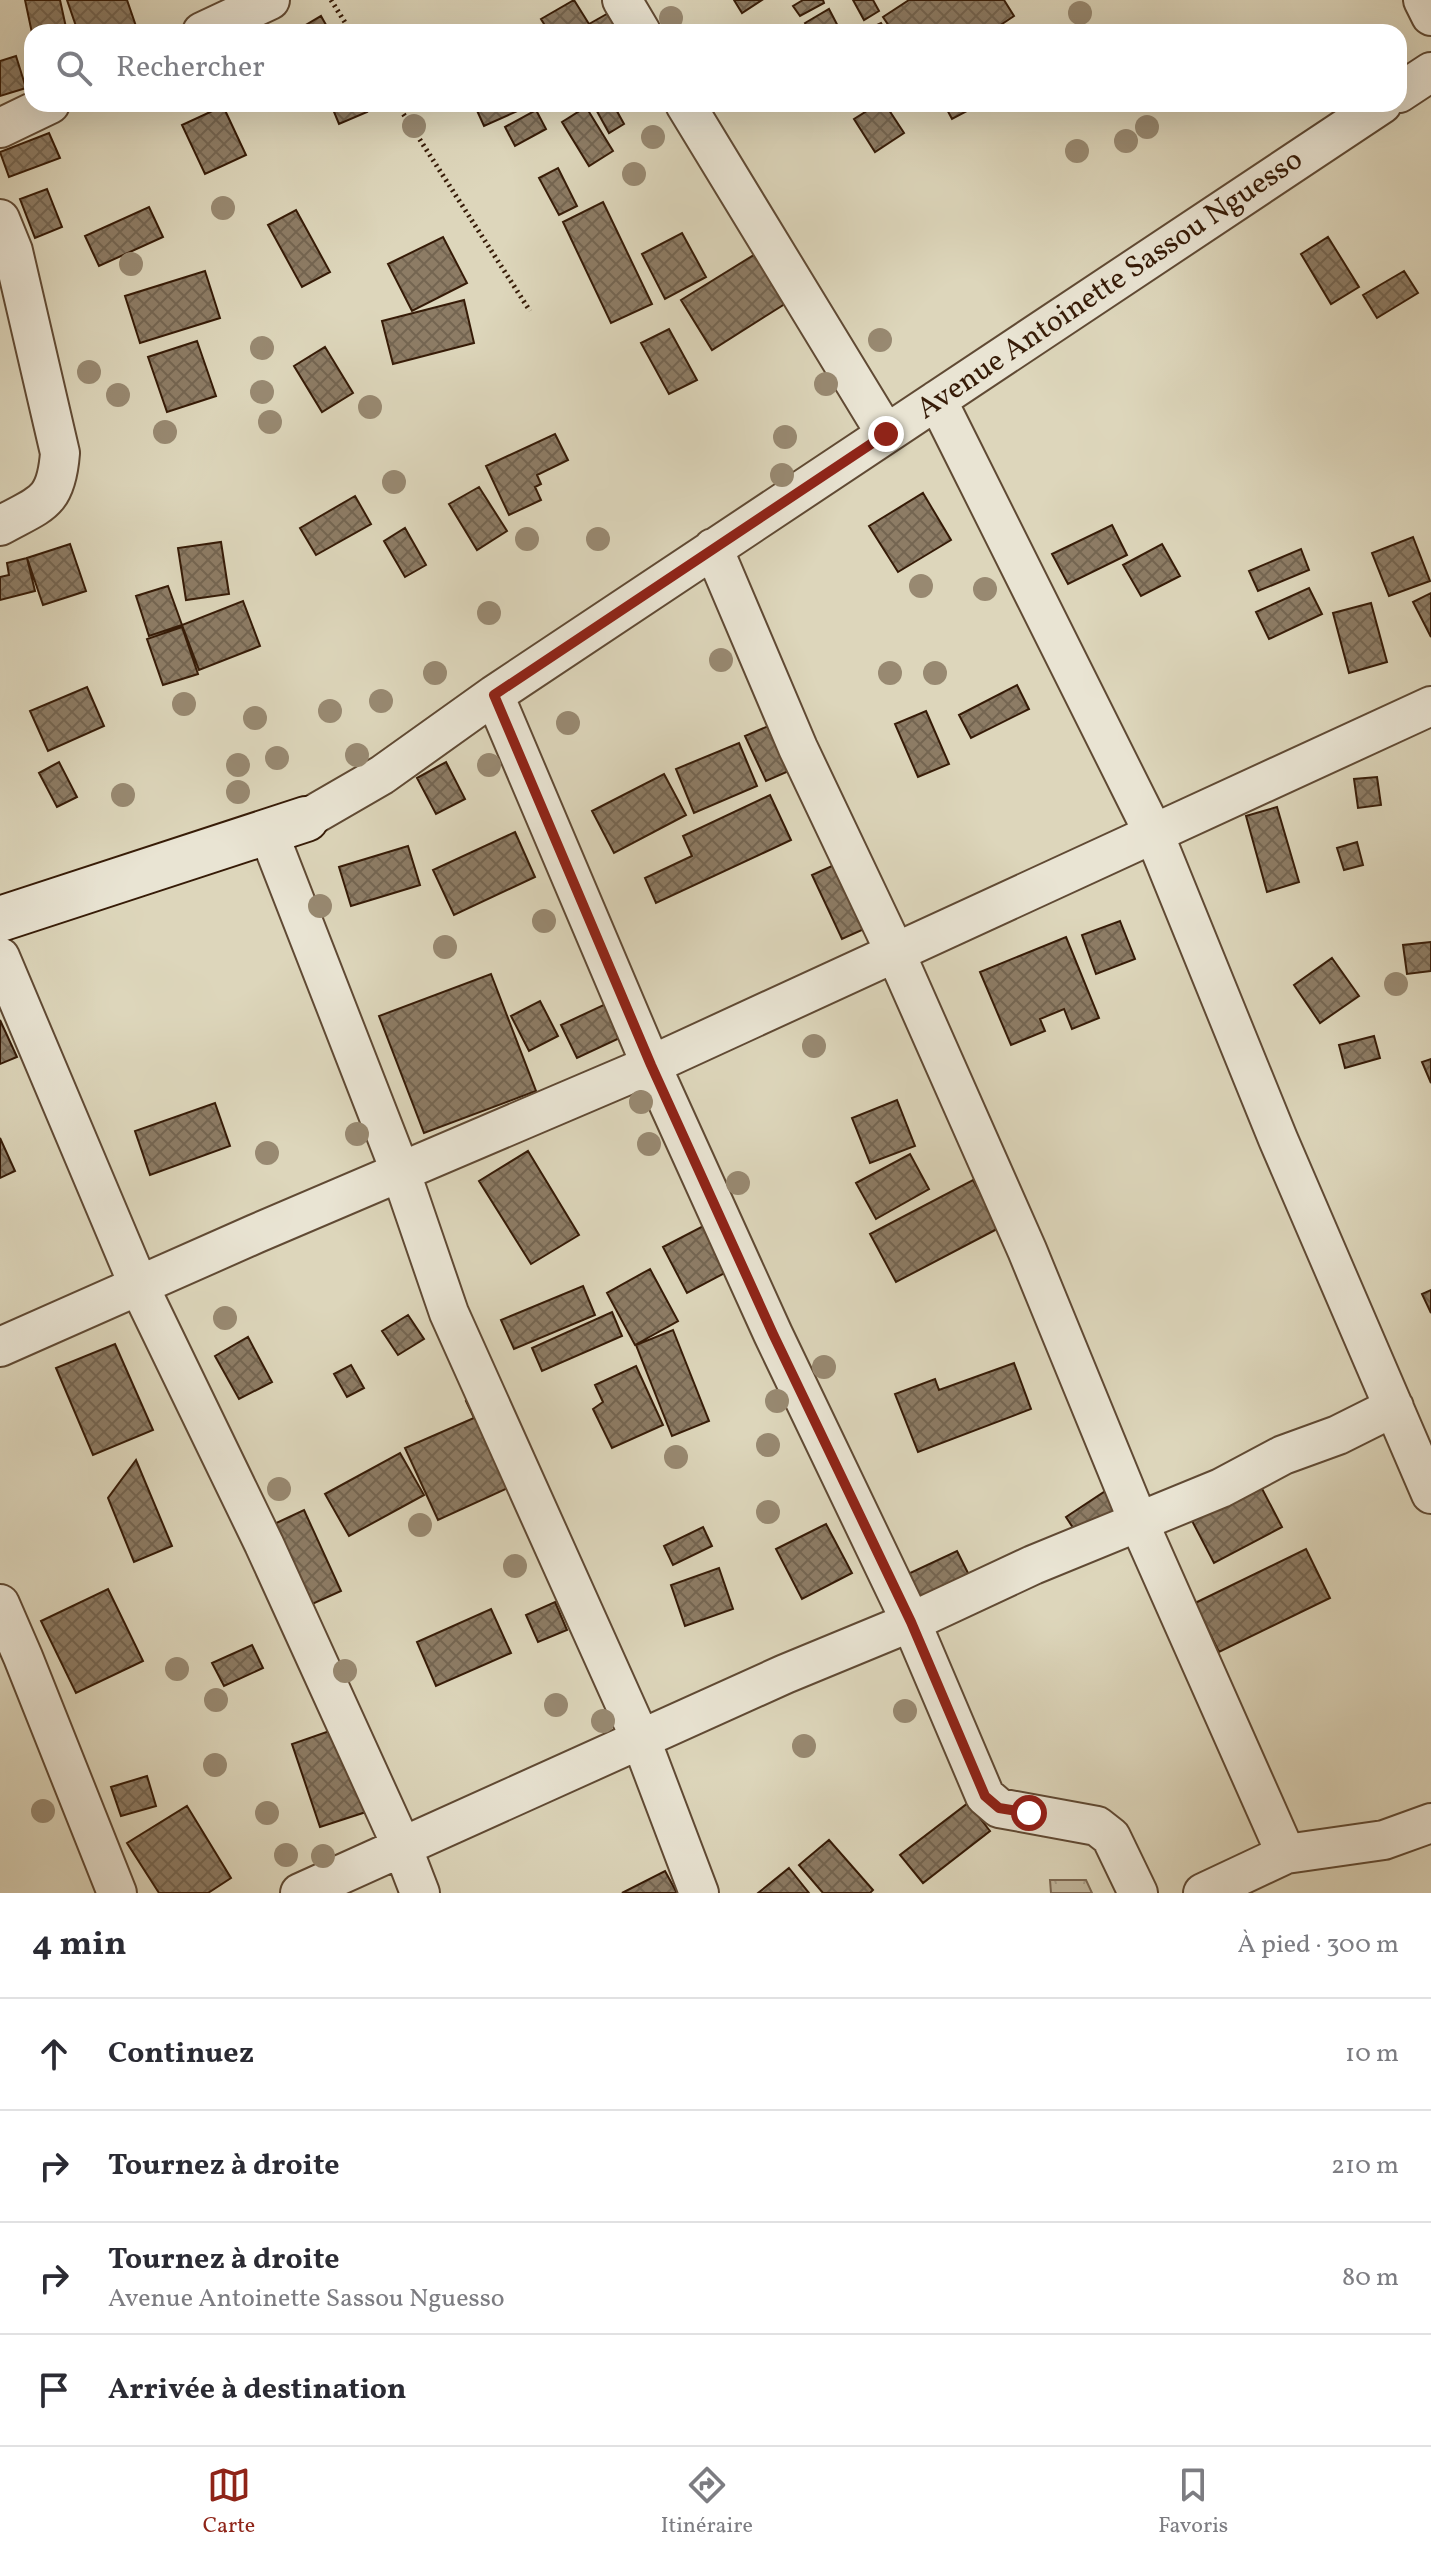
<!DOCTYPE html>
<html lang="fr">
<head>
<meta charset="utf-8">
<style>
	body { margin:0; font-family:Vollkorn,serif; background:#f7f7f7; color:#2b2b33 }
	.stop { position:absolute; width:24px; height:24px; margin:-18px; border:6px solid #8f2418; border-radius:50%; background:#fff }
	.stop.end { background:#8f2418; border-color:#fff; box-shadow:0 2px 8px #0008 }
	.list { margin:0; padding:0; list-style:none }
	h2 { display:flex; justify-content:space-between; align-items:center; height:104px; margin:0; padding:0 32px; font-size:34px }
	h2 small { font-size:26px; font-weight:400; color:#7c7c81 }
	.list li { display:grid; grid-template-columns:52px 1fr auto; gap:24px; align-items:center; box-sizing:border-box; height:112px; padding:0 32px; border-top:2px solid #e1e1e2 }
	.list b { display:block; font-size:30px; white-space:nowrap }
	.list p { margin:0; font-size:26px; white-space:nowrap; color:#7c7c81 }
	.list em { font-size:26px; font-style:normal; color:#7c7c81 }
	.icon { flex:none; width:44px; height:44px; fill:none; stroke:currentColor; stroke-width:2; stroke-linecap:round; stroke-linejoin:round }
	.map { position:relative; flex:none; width:1431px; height:1893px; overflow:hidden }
	.search { position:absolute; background:#fff; box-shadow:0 8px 32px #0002; left:24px; right:24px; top:24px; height:88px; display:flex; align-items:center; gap:20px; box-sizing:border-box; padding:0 28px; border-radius:24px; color:#7c7c81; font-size:30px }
	.sheet { height:552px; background:#fff }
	nav { display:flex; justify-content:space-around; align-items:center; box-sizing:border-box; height:112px; border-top:2px solid #e1e1e2; background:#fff; font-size:22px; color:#7c7c81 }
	nav a { display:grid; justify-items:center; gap:4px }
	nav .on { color:#8f2418 }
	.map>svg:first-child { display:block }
	.forest { fill:url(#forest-crowns); stroke:#7c6852; stroke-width:2 }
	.building { fill:url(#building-cross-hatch); stroke:#361b07; stroke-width:2 }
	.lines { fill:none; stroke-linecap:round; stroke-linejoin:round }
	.street-casing { stroke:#604a34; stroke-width:42 }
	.secondary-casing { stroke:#361b07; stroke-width:48 }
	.path { stroke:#361b07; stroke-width:5; stroke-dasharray:2 4; stroke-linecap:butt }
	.street { stroke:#e9e4d3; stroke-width:38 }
	.secondary { stroke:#e9e4d3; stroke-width:44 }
	.tree { fill:#988971 }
	.route { stroke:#8f2418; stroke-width:10 }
	.labels { text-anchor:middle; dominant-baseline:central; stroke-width:6; stroke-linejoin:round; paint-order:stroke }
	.street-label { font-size:30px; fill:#361b07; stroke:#e9e4d3 }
</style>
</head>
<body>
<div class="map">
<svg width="1431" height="1893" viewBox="0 0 1431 1893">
	<defs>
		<pattern id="forest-crowns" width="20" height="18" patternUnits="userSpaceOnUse" patternTransform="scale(2)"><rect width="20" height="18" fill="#c1b69c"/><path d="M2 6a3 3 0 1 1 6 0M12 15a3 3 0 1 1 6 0" fill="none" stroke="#a69c85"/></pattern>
		<pattern id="building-cross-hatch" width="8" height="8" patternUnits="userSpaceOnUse" patternTransform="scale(2)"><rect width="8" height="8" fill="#8d7c65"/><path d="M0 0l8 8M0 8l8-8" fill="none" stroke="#746551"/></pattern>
	</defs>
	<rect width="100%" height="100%" fill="#ddd6bb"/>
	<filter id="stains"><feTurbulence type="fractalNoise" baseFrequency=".0025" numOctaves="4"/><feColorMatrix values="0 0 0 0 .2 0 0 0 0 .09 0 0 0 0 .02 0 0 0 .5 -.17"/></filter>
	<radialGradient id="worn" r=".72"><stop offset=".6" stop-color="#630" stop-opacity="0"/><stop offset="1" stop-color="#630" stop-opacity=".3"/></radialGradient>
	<path class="forest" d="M1050 1880H1086L1092 1893H1051Z"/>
	<path class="building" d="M25 0H60L67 32 32 33Z
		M67 0H127L138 32H78Z
		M574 0 589 24 612 11 625 32H549L541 19Z
		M734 0H762L742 13Z
		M803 0H823L824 3 800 16 793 6Z
		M853 0H873L879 11 864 20Z
		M909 0H1004L1014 16 990 32H970L966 26 957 32H893L883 17Z
		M829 9 841 32H810L805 23Z
		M321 16 330 32H294Z
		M881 23 886 32H862Z
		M16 56 26 88 0 96V61Z
		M339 104H363L367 112 339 124 332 107Z
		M474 104H533L484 126Z
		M593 104H613L624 124 609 133Z
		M878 104H885L904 133 875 152 854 119Z
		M944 104H965L969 110 952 119Z
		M223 106 246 155 205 174 182 125Z
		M586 107 613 151 589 166 562 122Z
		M536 110 546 129 515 146 505 127Z
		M49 133 60 158 9 177 0 152Z
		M558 168 577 206 559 215 539 178Z
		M47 189 62 227 35 238 20 199Z
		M603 202 652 304 611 323 563 222Z
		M149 207 163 237 99 266 85 236Z
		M296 210 330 272 302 287 268 225Z
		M682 233 706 277 665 299 642 254Z
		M443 237 467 283 412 311 388 264Z
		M1328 237 1359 287 1331 304 1301 254Z
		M757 253 788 302 712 350 681 300Z
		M205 271 220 318 140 343 125 296Z
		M1404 271 1418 293 1377 318 1363 295Z
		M464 300 474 343 393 364 382 321Z
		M669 329 697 380 669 394 641 343Z
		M197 341 216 396 167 412 148 357Z
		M325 347 353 393 322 412 294 366Z
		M555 434 568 460 537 475 541 484 535 487 541 500 509 515 486 466Z
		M479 487 507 531 477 550 449 504Z
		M923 493 951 540 898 572 869 526Z
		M355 496 371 524 316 555 300 528Z
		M1112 525 1127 555 1068 584 1052 554Z
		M405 528 426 565 405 577 384 541Z
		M1413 537 1430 581 1389 596 1372 553Z
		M221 542 229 594 186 600 178 548Z
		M70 544 86 591 43 605 27 558Z
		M1162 544 1180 576 1141 596 1123 565Z
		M1301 549 1309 570 1258 591 1249 571Z
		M27 558 35 591 0 600V577L9 575 7 563Z
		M168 586 182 625 149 636 136 596Z
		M1309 588 1322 614 1269 639 1256 612Z
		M1431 593V637L1413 602Z
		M243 601 260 646 199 670 182 625Z
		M1371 603 1387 662 1349 673 1333 613Z
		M182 627 198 674 163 685 147 639Z
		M1017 685 1029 709 971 738 959 715Z
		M87 687 104 726 48 751 30 711Z
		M926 711 949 764 918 777 895 724Z
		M778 722 798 767 766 781 745 736Z
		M739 743 757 786 694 813 676 769Z
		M59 762 77 797 57 807 39 773Z
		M446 762 465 799 436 814 417 778Z
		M664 774 686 815 614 853 592 811Z
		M1377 777 1381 805 1358 808 1354 779Z
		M770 795 791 840 656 903 645 878 692 856 683 836Z
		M1277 807 1299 882 1267 892 1246 816Z
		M515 832 535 877 454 915 433 870Z
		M1357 842 1363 865 1344 870 1337 848Z
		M408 846 420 885 351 906 339 867Z
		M843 861 873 925 842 939 812 875Z
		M1120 921 1135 959 1096 974 1082 935Z
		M1066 937 1099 1018 1072 1029 1064 1009 1040 1019 1045 1031 1011 1045 980 972Z
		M1431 942V971L1407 974 1403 945Z
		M1332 958 1359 996 1320 1023 1294 985Z
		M491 974 536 1091 424 1133 379 1016Z
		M540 1001 558 1036 529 1051 511 1016Z
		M610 1002 626 1035 577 1058 561 1025Z
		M0 1020 17 1057 0 1064Z
		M1374 1036 1380 1058 1345 1068 1339 1045Z
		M1431 1059V1083L1422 1062Z
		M897 1100 915 1146 870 1163 852 1118Z
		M215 1103 230 1146 150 1175 135 1131Z
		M0 1138 15 1171 0 1178Z
		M528 1151 579 1235 531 1264 479 1181Z
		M910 1154 929 1189 876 1219 856 1183Z
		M973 1180 999 1228 896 1282 870 1234Z
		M711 1222 736 1267 687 1293 663 1247Z
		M650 1269 678 1321 635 1345 607 1293Z
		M583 1286 595 1315 514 1349 501 1320Z
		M1431 1290V1313L1422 1294Z
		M612 1312 622 1336 542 1371 532 1348Z
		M408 1315 424 1339 398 1355 382 1331Z
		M673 1330 709 1421 672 1436 636 1345Z
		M248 1337 272 1382 239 1399 215 1356Z
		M115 1344 153 1430 93 1455 56 1368Z
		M1014 1363 1031 1409 918 1452 895 1394 935 1379 939 1390Z
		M351 1365 364 1388 347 1397 334 1374Z
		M636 1366 663 1425 612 1448 593 1409 603 1402 595 1385Z
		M499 1386 508 1488 438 1520 405 1448 474 1418 466 1401Z
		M400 1453 424 1495 349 1536 325 1494Z
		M136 1460 172 1546 134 1562 108 1498Z
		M1258 1481 1282 1527 1214 1563 1190 1517Z
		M1107 1490 1120 1510 1079 1537 1066 1517Z
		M304 1510 341 1591 310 1605 272 1525Z
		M826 1524 852 1573 802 1599 776 1549Z
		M703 1527 712 1546 673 1565 664 1546Z
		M1306 1549 1330 1598 1219 1652 1195 1603Z
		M957 1551 971 1579 921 1602 908 1574Z
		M719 1568 733 1609 685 1626 671 1585Z
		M108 1589 143 1661 76 1693 41 1621Z
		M555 1602 567 1630 538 1642 526 1615Z
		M491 1609 511 1653 436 1686 417 1642Z
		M252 1645 263 1668 224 1686 212 1663Z
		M341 1727 369 1811 320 1827 292 1744Z
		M147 1776 156 1806 121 1816 111 1787Z
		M968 1803 990 1831 923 1883 900 1855Z
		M187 1806 231 1878 208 1893H159L127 1843Z
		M829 1840 873 1890 870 1893H823L799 1865Z
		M789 1868 809 1893H758Z
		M665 1871 677 1893H622Z"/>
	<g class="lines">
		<defs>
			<path id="street" d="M622 0 641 32
				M1423 0 1431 16
				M202 32 270 0
				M1399 93 1431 72
				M685 104 886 434
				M0 128 50 104
				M0 219 13 251 60 453C56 504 41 503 0 526
				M937 400 1154 834 1278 1139 1431 1494
				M713 548 798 748 895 952 1027 1250 1139 1523 1286 1854
				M494 695 651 1065 773 1334 911 1622 985 1796 999 1808 1097 1826 1111 1837 1138 1893
				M306 819 382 775 494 695 1382 104
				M268 832 401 1173 449 1313 641 1740 699 1893
				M0 957 139 1286 264 1544 403 1849 420 1893
				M0 1347 255 1234 651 1065 1431 706
				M0 1604 23 1657 117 1893
				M300 1893 785 1674 911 1622 1033 1565 1221 1488 1283 1455 1338 1435 1394 1407
				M1203 1893 1286 1854 1384 1840 1431 1823"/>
			<path id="secondary" d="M0 919 306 819"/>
		</defs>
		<use href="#street" class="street-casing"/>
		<use href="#secondary" class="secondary-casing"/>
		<path class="path" d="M331 0 351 32
			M397 104 530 311"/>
		<use href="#street" class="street"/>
		<use href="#secondary" class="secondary"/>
	</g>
	<g class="tree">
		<circle cx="1080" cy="13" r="12"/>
		<circle cx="671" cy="18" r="12"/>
		<circle cx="414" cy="126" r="12"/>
		<circle cx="1147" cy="127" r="12"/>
		<circle cx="653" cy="137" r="12"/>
		<circle cx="1126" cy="141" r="12"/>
		<circle cx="1077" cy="151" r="12"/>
		<circle cx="634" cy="174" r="12"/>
		<circle cx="223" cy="208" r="12"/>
		<circle cx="131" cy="264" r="12"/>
		<circle cx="880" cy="340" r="12"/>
		<circle cx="262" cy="348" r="12"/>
		<circle cx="89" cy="372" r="12"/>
		<circle cx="826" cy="384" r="12"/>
		<circle cx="262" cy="392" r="12"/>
		<circle cx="118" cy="395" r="12"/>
		<circle cx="370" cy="407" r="12"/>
		<circle cx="270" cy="422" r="12"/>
		<circle cx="165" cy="432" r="12"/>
		<circle cx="785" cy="437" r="12"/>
		<circle cx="782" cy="475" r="12"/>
		<circle cx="394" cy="482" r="12"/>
		<circle cx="527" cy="539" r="12"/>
		<circle cx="598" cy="539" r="12"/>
		<circle cx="921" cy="586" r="12"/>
		<circle cx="985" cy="589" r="12"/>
		<circle cx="489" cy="613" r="12"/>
		<circle cx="721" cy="660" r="12"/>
		<circle cx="435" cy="673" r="12"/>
		<circle cx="890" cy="673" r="12"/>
		<circle cx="935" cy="673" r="12"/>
		<circle cx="381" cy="701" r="12"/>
		<circle cx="184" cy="704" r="12"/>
		<circle cx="330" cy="711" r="12"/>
		<circle cx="255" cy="718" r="12"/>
		<circle cx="568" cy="723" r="12"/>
		<circle cx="357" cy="755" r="12"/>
		<circle cx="277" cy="758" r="12"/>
		<circle cx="238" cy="765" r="12"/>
		<circle cx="489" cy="765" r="12"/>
		<circle cx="238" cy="792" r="12"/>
		<circle cx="123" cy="795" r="12"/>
		<circle cx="320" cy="906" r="12"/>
		<circle cx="544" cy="921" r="12"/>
		<circle cx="445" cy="947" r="12"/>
		<circle cx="1396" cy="984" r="12"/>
		<circle cx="814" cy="1046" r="12"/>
		<circle cx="641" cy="1102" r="12"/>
		<circle cx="357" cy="1134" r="12"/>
		<circle cx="649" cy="1144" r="12"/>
		<circle cx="267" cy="1153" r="12"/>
		<circle cx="738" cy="1183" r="12"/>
		<circle cx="225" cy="1318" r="12"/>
		<circle cx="824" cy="1367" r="12"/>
		<circle cx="777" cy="1401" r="12"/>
		<circle cx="768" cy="1445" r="12"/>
		<circle cx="676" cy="1457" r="12"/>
		<circle cx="279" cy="1489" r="12"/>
		<circle cx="768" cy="1512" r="12"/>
		<circle cx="420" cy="1525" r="12"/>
		<circle cx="515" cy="1566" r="12"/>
		<circle cx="177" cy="1669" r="12"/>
		<circle cx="345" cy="1671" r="12"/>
		<circle cx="216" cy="1700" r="12"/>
		<circle cx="556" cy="1705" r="12"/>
		<circle cx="905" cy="1711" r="12"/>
		<circle cx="603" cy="1721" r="12"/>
		<circle cx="804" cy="1746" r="12"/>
		<circle cx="215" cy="1765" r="12"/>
		<circle cx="43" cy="1811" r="12"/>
		<circle cx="267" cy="1813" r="12"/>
		<circle cx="286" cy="1855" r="12"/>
		<circle cx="323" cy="1856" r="12"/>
	</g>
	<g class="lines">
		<path class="route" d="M886 434 494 695 651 1065 773 1334 911 1622 985 1796 999 1808 1029 1813"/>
	</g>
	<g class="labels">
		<g class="street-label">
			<text transform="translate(1110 285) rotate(-34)">Avenue Antoinette Sassou Nguesso</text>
		</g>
	</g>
	<rect width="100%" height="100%" filter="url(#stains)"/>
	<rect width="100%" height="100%" fill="url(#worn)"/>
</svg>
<div class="stop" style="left:1029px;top:1813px"></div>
<div class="stop end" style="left:886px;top:434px"></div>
<div class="search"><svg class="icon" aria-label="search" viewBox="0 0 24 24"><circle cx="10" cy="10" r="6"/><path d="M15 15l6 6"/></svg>Rechercher</div>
</div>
<section class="sheet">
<h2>4 min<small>À pied · 300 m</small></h2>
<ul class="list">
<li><svg class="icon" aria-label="ahead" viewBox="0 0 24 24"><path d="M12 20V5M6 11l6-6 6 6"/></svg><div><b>Continuez</b></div><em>10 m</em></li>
<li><svg class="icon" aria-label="right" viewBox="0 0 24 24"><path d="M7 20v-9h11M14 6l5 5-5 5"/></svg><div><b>Tournez à droite</b></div><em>210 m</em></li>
<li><svg class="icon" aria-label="right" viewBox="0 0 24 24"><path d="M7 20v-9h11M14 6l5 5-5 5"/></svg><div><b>Tournez à droite</b><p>Avenue Antoinette Sassou Nguesso</p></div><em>80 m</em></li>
<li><svg class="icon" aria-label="arrive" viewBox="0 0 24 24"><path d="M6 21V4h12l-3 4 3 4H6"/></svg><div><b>Arrivée à destination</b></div></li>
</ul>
</section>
<nav>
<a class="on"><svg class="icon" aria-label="map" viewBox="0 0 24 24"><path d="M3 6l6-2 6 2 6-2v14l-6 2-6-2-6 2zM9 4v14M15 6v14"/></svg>Carte</a>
<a><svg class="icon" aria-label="directions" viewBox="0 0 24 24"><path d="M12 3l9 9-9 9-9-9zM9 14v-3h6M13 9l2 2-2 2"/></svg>Itinéraire</a>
<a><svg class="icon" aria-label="saved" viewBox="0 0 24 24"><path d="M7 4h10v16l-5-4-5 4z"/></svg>Favoris</a>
</nav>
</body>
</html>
